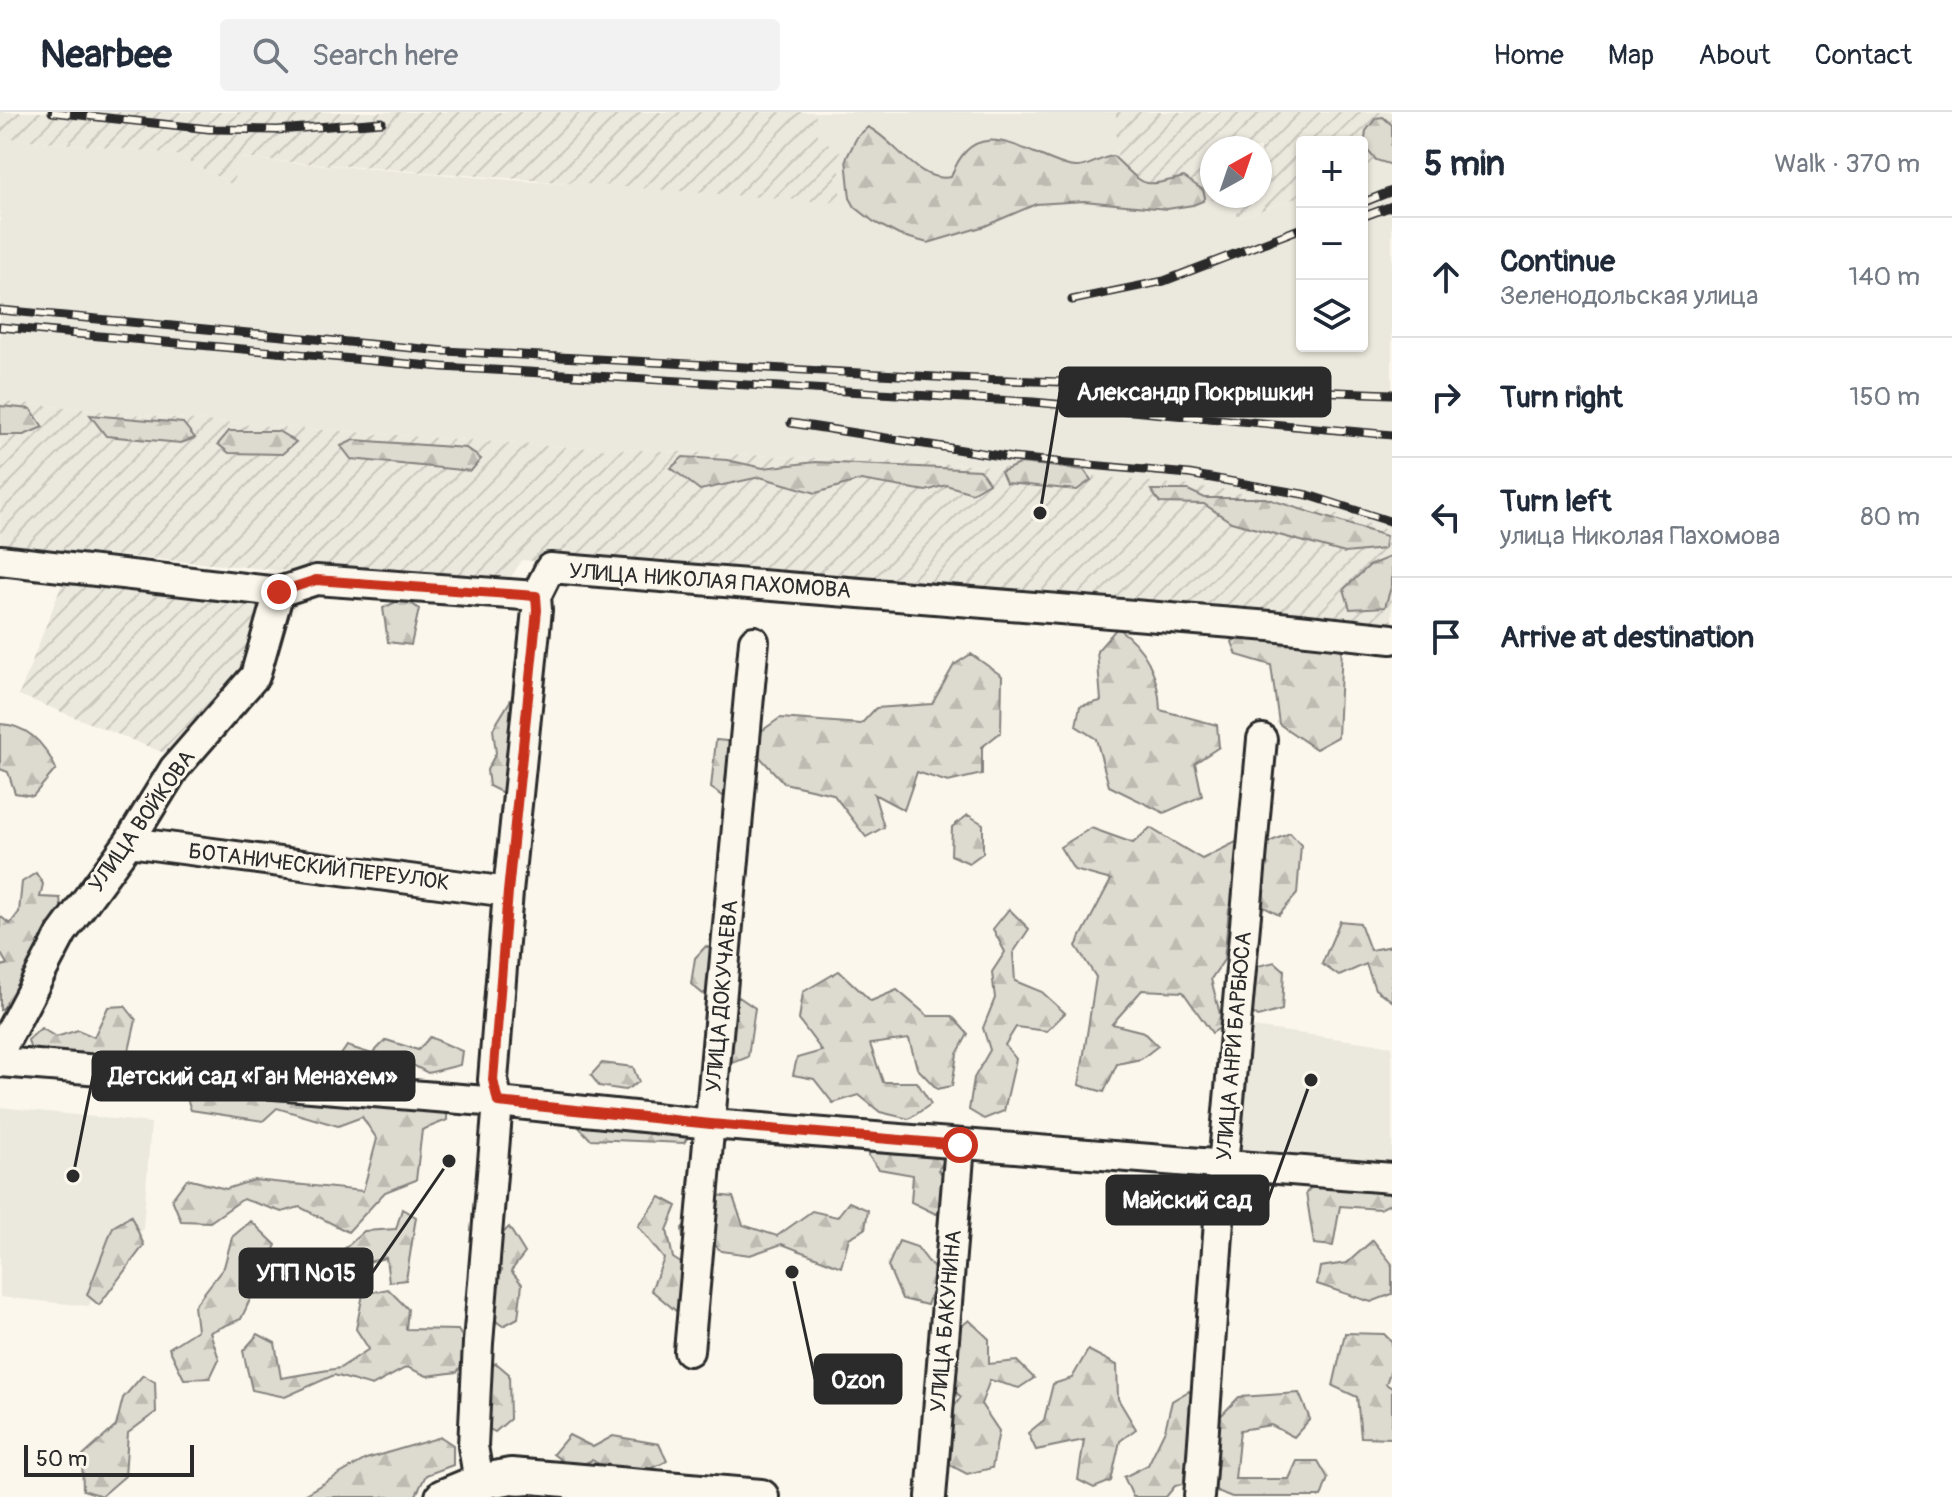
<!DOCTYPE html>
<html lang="en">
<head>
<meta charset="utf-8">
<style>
	body { margin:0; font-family:Pangolin,sans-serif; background:#f2f2f3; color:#1f2937 }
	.controls { position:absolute; right:24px; top:24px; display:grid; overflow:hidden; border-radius:8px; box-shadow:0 2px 6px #0004 }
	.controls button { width:72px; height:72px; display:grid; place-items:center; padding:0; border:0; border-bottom:2px solid #e0e1e3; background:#fff; color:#1f2937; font:40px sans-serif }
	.compass { position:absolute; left:1200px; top:24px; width:72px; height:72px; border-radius:50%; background:#fff; box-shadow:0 2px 6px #0004; rotate:40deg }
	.scale { position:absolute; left:24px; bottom:20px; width:170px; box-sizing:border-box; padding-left:8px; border:4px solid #2b2b2b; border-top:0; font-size:22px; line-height:28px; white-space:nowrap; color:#2b2b2b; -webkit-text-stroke:6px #fbf7ec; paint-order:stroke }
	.stop { position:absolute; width:24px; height:24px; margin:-18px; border:6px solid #c8321e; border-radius:50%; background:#fff }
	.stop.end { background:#c8321e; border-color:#fff; box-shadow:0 2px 8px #0008 }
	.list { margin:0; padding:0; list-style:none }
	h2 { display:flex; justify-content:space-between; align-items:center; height:104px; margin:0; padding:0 32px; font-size:34px }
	h2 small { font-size:26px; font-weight:400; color:#747a83 }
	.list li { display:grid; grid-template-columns:52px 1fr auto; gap:24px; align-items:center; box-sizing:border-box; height:120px; padding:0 32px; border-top:2px solid #e0e1e3 }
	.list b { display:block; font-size:30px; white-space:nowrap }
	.list p { margin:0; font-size:26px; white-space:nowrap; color:#747a83 }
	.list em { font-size:26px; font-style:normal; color:#747a83 }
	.icon { flex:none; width:44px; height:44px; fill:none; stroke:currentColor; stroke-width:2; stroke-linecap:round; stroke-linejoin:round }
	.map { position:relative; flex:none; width:1392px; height:1385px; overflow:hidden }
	header { display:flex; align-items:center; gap:48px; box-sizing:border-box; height:112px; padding:0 40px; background:#fff; border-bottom:2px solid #e0e1e3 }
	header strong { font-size:38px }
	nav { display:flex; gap:44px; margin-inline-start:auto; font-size:28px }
	.search { width:560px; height:72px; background:#f2f2f3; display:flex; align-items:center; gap:20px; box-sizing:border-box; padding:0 28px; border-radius:8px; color:#747a83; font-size:30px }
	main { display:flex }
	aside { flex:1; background:#fff }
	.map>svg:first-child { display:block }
	.built { fill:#ebe8de }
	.industrial { fill:url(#industrial-furrows); fill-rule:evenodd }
	.forest { fill:url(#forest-firs); stroke:#84827e; stroke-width:2 }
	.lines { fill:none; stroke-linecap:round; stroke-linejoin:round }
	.minor-casing { stroke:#2b2b2b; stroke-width:34 }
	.tertiary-casing { stroke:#2b2b2b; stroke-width:40 }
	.minor { stroke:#fbf7ec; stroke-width:28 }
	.tertiary { stroke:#fbf7ec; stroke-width:34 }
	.tram { stroke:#2b2b2b; stroke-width:2 }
	.rail-casing { stroke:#2b2b2b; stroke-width:9 }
	.rail { stroke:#fbf7ec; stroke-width:6; stroke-dasharray:18; stroke-linecap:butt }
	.route { stroke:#c8321e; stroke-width:10 }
	.labels { text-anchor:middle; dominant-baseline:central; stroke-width:6; stroke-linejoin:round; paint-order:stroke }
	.street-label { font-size:22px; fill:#2b2b2b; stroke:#fbf7ec }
	.leader { fill:none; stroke:#2b2b2b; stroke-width:3 }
	.callout-dot { fill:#2b2b2b; stroke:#fbf7ec; stroke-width:3 }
	.callout { fill:#2b2b2b; stroke:#2b2b2b; stroke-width:3 }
	.callout-label { font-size:24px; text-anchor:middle; font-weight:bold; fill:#fff }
</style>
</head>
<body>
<header>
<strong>Nearbee</strong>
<div class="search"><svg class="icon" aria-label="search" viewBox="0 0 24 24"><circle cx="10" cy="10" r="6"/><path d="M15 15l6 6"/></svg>Search here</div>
<nav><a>Home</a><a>Map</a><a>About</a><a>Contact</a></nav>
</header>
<main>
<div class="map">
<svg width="1392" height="1385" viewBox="0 0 1392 1385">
	<defs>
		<pattern id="industrial-furrows" width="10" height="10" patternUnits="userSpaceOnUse" patternTransform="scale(2)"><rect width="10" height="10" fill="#ebe8de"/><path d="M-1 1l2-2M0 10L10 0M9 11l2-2" fill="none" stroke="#cac7bf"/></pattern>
		<pattern id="forest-firs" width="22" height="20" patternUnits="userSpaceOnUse" patternTransform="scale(2)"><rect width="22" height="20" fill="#dddad0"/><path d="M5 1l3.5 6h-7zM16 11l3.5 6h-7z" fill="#bebbb3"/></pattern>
	</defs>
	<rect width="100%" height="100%" fill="#fbf7ec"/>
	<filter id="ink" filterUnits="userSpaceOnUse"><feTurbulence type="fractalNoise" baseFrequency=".0125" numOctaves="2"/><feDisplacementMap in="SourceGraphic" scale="16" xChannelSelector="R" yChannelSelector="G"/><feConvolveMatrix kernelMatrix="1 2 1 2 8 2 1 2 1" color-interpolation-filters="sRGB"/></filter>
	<g filter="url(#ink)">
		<path class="built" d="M815 0H1116V35L1120 77 1145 93 1222 87 1239 106 1302 84V234H1362V57L1392 41V420L1351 405 1223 377 995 354 549 334 227 311 0 289V25L175 42 233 73 237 46 538 70 597 71 817 24Z
			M1245 914 1392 934V1053L1232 1038Z
			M0 995 151 1011 143 1117 88 1194 0 1185Z"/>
		<path class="industrial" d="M0 0H815L818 24 840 40V91L238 46 233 73 175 42 0 25Z
			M1116 0H1392V41L1362 57V30H1302V84L1239 106 1222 87 1145 93 1120 77 1116 35ZM1212 36H1260V84H1212Z
			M0 289 227 311 549 334 994 354 1223 377 1351 405 1392 420V520L522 448 503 478 0 433Z
			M64 467 268 489 254 550 172 644 19 583Z"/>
		<path class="forest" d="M1383 5 1392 13V53L1376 48 1364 35 1366 19 1376 6Z
			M868 15C895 28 918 72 951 65 974 0 1021 39 1065 53 1086 60 1096 46 1113 44 1147 75 1139 76 1184 65L1203 78 1205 85 1203 89 1193 93 1167 97 1084 89 1036 92 985 114 928 131 899 123 874 110 855 95 850 86 846 47 857 25Z
			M0 294 31 297 43 315 24 323H0Z
			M90 303 183 311 195 326 181 331 106 324Z
			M229 319H278L296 330 282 342 229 341 218 332Z
			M354 328 466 336 481 347 471 359 351 347 341 334Z
			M683 345 727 348 763 356 816 350 980 358 989 371 972 381 946 373 926 379 861 368 816 381 760 365 700 378 671 356Z
			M1021 351 1084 358 1091 368 1077 378 1006 371 1001 360Z
			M1151 378H1188L1205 386H1265L1386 424 1384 437 1345 441 1231 410 1204 392 1160 391Z
			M1392 444V472L1385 495 1350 497 1344 477 1370 453Z
			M404 486 419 497 411 533 388 530 383 496Z
			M1117 516C1146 535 1159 564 1160 598L1217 613 1219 635 1195 651 1202 684 1164 701 1109 674 1096 627 1076 614 1080 594 1101 589 1097 539Z
			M1240 521 1342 534 1338 625 1316 637 1279 612 1271 553 1237 543 1232 530Z
			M971 542 1002 564 1001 620 982 635V662L948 670 917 660 904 698 874 682 884 715 866 725 833 682 784 671 756 641 760 620 780 606 861 612 876 596 932 592 954 553Z
			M512 586 524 599 505 682 489 674 487 658 496 641 493 617Z
			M0 612C28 613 45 632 56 657L33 684 15 681 8 660 0 657Z
			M716 628 748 631 746 663 723 684 711 676Z
			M968 703 983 712V741L969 751 951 743 952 715Z
			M1091 716 1133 731 1150 716 1202 747 1236 730 1249 734 1247 773 1229 797 1224 848 1211 867 1223 914 1212 921 1183 880 1142 878 1112 912 1144 920 1158 934 1141 947 1117 952 1104 980 1079 973 1096 865 1076 834 1111 768 1074 758 1060 735Z
			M1290 721 1301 733 1297 782 1279 803 1260 793 1267 731Z
			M36 761 43 772 40 785 60 786 62 802 47 813 51 830 37 855 22 861 23 881 0 898V855L7 852 0 840V804L10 812 19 800 22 770Z
			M1009 797 1029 817 1013 841 1015 869 1042 880 1065 901 1047 919 1016 915 1005 933 1016 947 1004 999 984 1007 969 998 974 966 990 938 983 916 995 886 992 860 1005 840 993 817Z
			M1340 809 1360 811 1370 838 1392 834V889L1375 877 1366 852 1339 864 1322 852Z
			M706 834 720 842 716 872 703 882 691 872 695 846Z
			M1275 850 1284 858 1282 898 1258 905 1243 893 1249 856Z
			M839 859 871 889 897 878 928 904H952L968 922 957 942 952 974 937 977 917 956 909 927 870 932 883 970H917L931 992 909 1007 880 1000 859 983 833 991 814 967 793 963 797 946 822 939 799 908 803 880Z
			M739 885 755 896 748 945 733 951 720 943 725 897Z
			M125 894 136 908 129 939 159 946 169 961 157 979 138 978 125 958 31 939 28 928 41 916 56 925 78 918 94 925 108 895Z
			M430 925 462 939 460 953 428 961 411 952 404 966 386 964 379 954 368 966 345 964 336 950 347 934 372 942 386 928 418 938Z
			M602 951 633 955 639 970 625 978 599 974 591 963Z
			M183 974 447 995V1008L422 1018 416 1068 385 1080 348 1120 300 1095 282 1100 243 1087 210 1110 181 1109 172 1087 187 1067 226 1077 254 1068 363 1079 377 1027 362 1005 338 1014 277 996 263 1009 191 998Z
			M586 1004 693 1017 684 1031 590 1027 577 1013Z
			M878 1033 948 1044 938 1058 954 1072 952 1093 936 1102 911 1090 913 1063 879 1057 868 1043Z
			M1319 1066 1392 1070V1091L1380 1097 1340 1094 1333 1134 1314 1132 1306 1081Z
			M715 1083 733 1085 743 1113 777 1124 812 1099 837 1105 849 1090 868 1098 865 1117 849 1126 841 1155 782 1132 750 1143 721 1139 709 1127 684 1134 682 1116Z
			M660 1085 677 1094 667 1118 673 1146 701 1164 698 1187 676 1199 651 1178 664 1147 638 1114Z
			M402 1097 416 1105 406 1168 389 1170 386 1146 354 1153 342 1139 364 1119 396 1117Z
			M131 1104 144 1133 99 1193 87 1183 113 1115Z
			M251 1109 276 1133 241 1207 210 1220 219 1247 210 1266 184 1267 169 1236 197 1218 194 1194 224 1155 232 1125Z
			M509 1115 525 1141 511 1159 522 1172 518 1206 503 1214 488 1204 491 1171 502 1158 489 1149 492 1132Z
			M1373 1128 1392 1152V1182L1371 1190 1317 1172 1320 1155 1347 1151Z
			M899 1129 917 1135 938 1162 927 1193 902 1187 888 1154Z
			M388 1177 408 1197 406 1217 458 1218 471 1239 457 1260 427 1264 407 1255 372 1274 334 1263 285 1285 252 1278 243 1239 258 1222 275 1231 281 1266 340 1256 369 1237 356 1217 363 1182Z
			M969 1208 989 1227V1252L1017 1249 1034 1266 1019 1276 990 1268 981 1292 999 1319 992 1356 967 1362 948 1352 950 1300 961 1285 948 1273 952 1222Z
			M1345 1221 1384 1222 1392 1230V1255L1386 1272 1392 1276V1326L1361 1325 1357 1285 1333 1274Z
			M1088 1238 1117 1253 1118 1287 1136 1317 1120 1329 1111 1369 1094 1376 1078 1368 1084 1328 1036 1338 1028 1321 1044 1308 1053 1272 1072 1266Z
			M496 1251 509 1262 510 1307 495 1320 477 1310 482 1261Z
			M143 1263 155 1270 156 1300 128 1321 125 1364 102 1384 83 1378 82 1345 116 1314 123 1286Z
			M1189 1279 1202 1292 1196 1368 1175 1374 1166 1385H1133L1124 1365 1148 1353 1165 1318 1172 1289Z
			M1299 1281 1310 1307 1294 1325 1271 1313 1240 1318 1235 1367H1289L1297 1349H1318L1328 1366 1321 1385H1232L1207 1375 1212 1313 1239 1285Z
			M569 1323 593 1335 613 1324 659 1332 667 1349C646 1362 613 1362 592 1348L573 1357 553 1342Z
			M441 1325 453 1333V1353L426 1363 415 1385H300L366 1347Z"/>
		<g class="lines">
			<defs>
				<path id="minor" d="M0 448 279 480 316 468 536 484 550 456 1270 514 1392 527
					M129 730 508 780
					M0 939 62 821 129 730 174 657 255 564 279 480
					M0 950 498 990 711 1012 1392 1066
					M689 1239 754 529
					M479 1370 473 1334 478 1231 498 990 493 968 508 780 537 498 536 484
					M931 1385 960 1033
					M1199 1385 1223 1054 1262 627"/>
				<path id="tertiary" d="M443 1385 479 1370 511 1364 761 1385"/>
			</defs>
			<use href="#minor" class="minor-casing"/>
			<use href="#tertiary" class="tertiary-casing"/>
			<use href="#minor" class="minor"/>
			<use href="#tertiary" class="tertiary"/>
			<path class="tram" d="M493 1385 530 1382 564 1385"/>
			<defs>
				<path id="rail" d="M52 0 209 17 277 18 382 10
					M1362 91 1392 79
					M1362 105 1392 94
					M1072 188 1164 169 1302 116
					M0 198 445 239 954 266 1392 282
					M0 215 442 255 1033 290 1392 323
					M791 311 1013 346 1189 362 1308 383 1392 410"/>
			</defs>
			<use href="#rail" class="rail-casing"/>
			<use href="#rail" class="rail"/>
		</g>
	</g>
	<g class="lines" filter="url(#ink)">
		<path class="route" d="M279 480 316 468 536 484 537 498 508 780 493 968 498 990 711 1012 960 1033"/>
	</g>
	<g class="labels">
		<g class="street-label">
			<text transform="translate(710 469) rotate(4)">УЛИЦА НИКОЛАЯ ПАХОМОВА</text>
			<text transform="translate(142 709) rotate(-55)">УЛИЦА ВОЙКОВА</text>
			<text transform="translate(319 755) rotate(7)">БОТАНИЧЕСКИЙ ПЕРЕУЛОК</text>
			<text transform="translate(722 884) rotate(-85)">УЛИЦА ДОКУЧАЕВА</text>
			<text transform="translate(1234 934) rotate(-85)">УЛИЦА АНРИ БАРБЮСА</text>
			<text transform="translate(946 1209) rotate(-85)">УЛИЦА БАКУНИНА</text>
		</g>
	</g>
	<path class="leader" d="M1040 401L1060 280M73 1064L93 964M1311 968L1268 1088M449 1049L372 1161M792 1160L815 1267"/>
	<g class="callout-dot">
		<circle cx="1040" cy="401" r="8"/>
		<circle cx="73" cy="1064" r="8"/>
		<circle cx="1311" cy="968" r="8"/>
		<circle cx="449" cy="1049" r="8"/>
		<circle cx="792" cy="1160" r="8"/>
	</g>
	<g class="callout">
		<rect x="1060" y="256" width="270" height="48" rx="8"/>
		<rect x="93" y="940" width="321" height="48" rx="8"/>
		<rect x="1107" y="1064" width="161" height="48" rx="8"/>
		<rect x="240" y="1137" width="132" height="48" rx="8"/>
		<rect x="815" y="1243" width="86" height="48" rx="8"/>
	</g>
	<g class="callout-label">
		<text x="1195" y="288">Александр Покрышкин</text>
		<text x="253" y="972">Детский сад «Ган Менахем»</text>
		<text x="1187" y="1096">Майский сад</text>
		<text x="306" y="1169">УПП №15</text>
		<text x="858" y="1276">Ozon</text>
	</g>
</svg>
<div class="controls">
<button>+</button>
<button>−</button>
<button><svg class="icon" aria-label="layers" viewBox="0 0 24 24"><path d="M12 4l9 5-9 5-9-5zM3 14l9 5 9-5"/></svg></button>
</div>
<svg class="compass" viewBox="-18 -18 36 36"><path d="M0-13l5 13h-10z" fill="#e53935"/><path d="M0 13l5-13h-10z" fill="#747a83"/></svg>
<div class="scale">50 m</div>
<div class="stop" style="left:960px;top:1033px"></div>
<div class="stop end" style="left:279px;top:480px"></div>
</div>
<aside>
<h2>5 min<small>Walk · 370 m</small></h2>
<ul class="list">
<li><svg class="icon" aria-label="ahead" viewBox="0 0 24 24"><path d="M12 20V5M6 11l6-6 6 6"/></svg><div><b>Continue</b><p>Зеленодольская улица</p></div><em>140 m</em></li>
<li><svg class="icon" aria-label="right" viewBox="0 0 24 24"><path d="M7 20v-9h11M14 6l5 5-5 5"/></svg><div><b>Turn right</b></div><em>150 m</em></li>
<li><svg class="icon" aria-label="left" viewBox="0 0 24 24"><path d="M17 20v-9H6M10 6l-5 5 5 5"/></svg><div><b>Turn left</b><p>улица Николая Пахомова</p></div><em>80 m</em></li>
<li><svg class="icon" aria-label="arrive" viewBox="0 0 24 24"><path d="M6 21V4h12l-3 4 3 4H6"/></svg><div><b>Arrive at destination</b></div></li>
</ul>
</aside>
</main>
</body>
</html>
